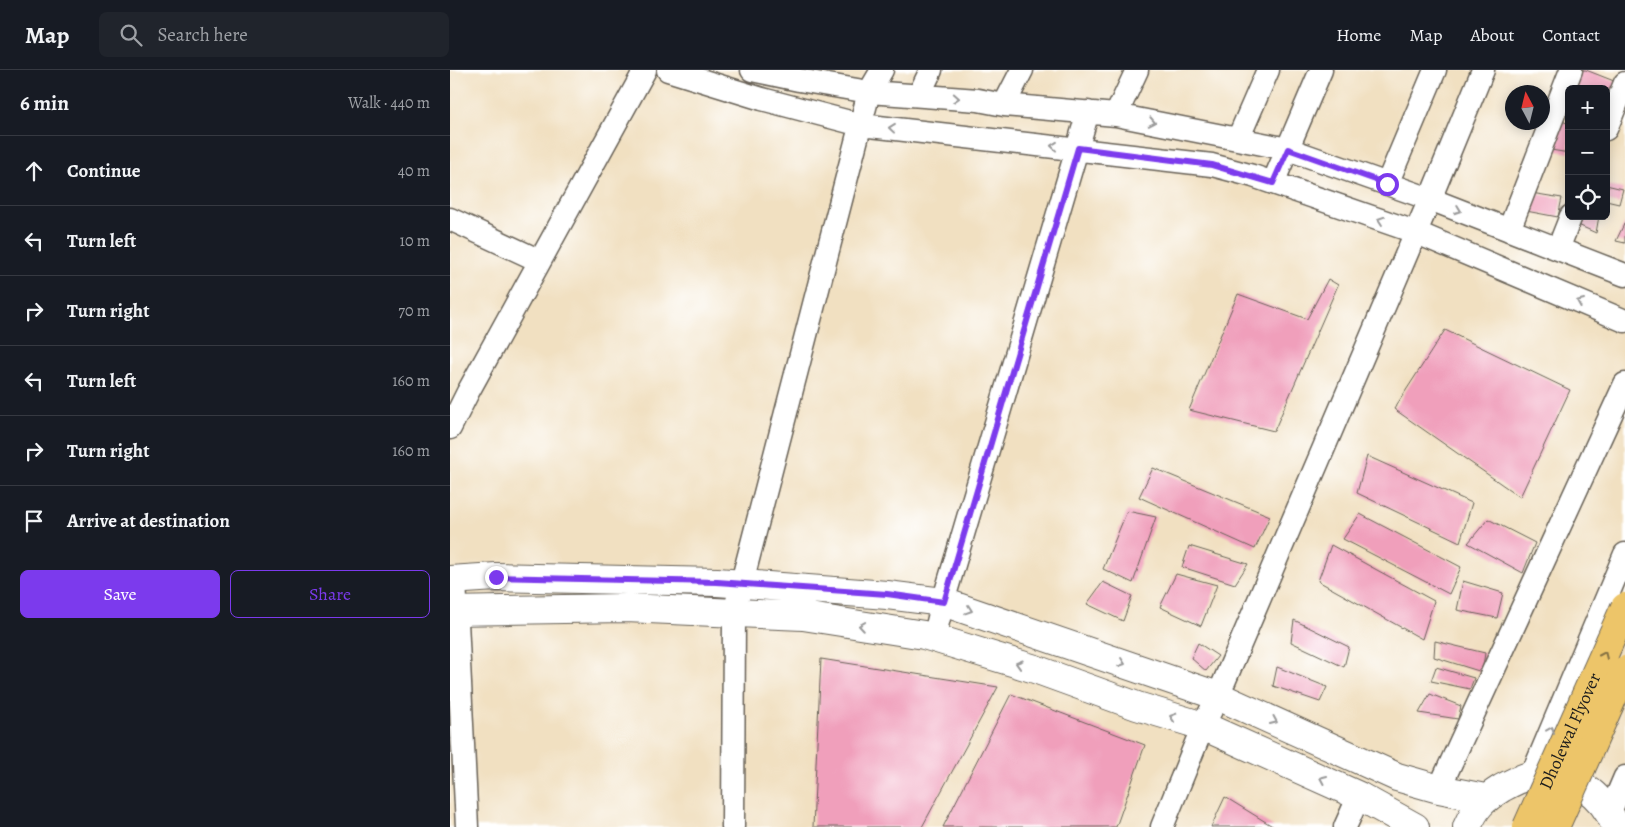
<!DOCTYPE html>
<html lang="en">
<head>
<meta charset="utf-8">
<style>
	body { margin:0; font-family:Alegreya,serif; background:#20242c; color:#f1f3f6 }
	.controls { position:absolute; right:15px; top:15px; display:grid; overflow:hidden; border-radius:8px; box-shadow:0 2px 12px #0003 }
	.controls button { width:45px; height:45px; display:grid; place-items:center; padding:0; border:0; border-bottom:1px solid #363941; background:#171b24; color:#f1f3f6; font:25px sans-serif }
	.compass { position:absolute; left:1055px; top:15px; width:45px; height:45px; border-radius:50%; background:#171b24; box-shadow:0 2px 12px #0003; rotate:353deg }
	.stop { position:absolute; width:15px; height:15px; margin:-11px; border:4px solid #7c3aed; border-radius:50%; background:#fff }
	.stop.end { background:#7c3aed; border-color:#fff; box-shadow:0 1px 5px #0008 }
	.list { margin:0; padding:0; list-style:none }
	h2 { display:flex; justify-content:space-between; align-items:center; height:65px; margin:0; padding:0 20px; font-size:21px }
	h2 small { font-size:16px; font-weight:400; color:#9ea1a6 }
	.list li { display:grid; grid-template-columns:32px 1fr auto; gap:15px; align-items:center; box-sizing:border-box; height:70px; padding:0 20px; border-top:1px solid #363941 }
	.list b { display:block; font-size:19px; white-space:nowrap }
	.list em { font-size:16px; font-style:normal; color:#9ea1a6 }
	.actions { display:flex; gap:10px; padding:15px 20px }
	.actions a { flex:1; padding:11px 0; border:1px solid #7c3aed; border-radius:8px; text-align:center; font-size:18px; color:#7c3aed }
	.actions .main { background:#7c3aed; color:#fff }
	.icon { flex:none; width:28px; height:28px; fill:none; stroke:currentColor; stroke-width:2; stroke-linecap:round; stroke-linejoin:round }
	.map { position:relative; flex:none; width:1175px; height:757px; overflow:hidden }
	header { display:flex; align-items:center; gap:30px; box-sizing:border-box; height:70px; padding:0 25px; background:#171b24; border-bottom:1px solid #363941 }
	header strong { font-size:24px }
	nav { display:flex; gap:28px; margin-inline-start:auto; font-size:18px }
	.search { width:350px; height:45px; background:#20242c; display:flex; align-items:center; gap:12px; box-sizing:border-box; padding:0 18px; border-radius:8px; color:#9ea1a6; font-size:19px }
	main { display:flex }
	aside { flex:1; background:#171b24 }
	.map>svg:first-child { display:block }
	.building { fill:#f09fbb }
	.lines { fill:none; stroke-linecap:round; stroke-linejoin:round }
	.minor-casing { stroke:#676156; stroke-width:25 }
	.tertiary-casing { stroke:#676156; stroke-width:30 }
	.minor { stroke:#fff; stroke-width:22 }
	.tertiary { stroke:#fff; stroke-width:28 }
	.primary-bridge-casing { stroke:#676156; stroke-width:30; stroke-linecap:butt }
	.primary-bridge { stroke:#edc569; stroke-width:28 }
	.oneway { stroke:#999 }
	.oneway2 { stroke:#847042 }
	.route { stroke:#7c3aed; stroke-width:6 }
	.labels { text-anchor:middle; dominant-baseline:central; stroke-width:4; stroke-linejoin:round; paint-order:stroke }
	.street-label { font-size:18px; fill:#1c1c1c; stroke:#fff }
</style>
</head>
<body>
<header>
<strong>Map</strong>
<div class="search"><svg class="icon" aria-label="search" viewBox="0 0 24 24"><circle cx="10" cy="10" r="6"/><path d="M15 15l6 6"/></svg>Search here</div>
<nav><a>Home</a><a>Map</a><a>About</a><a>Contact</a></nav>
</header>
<main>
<aside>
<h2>6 min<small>Walk · 440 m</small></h2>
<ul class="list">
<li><svg class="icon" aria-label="ahead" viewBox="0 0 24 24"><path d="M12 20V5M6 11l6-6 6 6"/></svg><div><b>Continue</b></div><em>40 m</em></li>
<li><svg class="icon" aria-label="left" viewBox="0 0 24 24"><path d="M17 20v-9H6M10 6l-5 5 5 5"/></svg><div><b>Turn left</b></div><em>10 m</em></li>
<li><svg class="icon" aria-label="right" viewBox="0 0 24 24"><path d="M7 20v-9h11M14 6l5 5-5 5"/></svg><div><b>Turn right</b></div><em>70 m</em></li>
<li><svg class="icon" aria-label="left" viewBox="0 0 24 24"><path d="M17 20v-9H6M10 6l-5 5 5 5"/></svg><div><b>Turn left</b></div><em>160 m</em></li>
<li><svg class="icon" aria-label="right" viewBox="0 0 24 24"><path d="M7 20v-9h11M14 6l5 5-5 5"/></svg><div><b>Turn right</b></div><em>160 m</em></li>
<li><svg class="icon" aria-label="arrive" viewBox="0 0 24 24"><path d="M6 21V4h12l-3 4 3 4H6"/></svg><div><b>Arrive at destination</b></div></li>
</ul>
<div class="actions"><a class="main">Save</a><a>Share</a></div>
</aside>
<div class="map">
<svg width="1175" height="757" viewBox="0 0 1175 757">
	<rect width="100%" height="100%" fill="#fff"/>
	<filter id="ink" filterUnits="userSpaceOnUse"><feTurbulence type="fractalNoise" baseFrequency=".02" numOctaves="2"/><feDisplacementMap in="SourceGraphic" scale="10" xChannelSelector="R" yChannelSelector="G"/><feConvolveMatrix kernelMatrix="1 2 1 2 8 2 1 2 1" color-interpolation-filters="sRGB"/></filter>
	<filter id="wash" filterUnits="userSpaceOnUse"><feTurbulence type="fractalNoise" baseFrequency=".0096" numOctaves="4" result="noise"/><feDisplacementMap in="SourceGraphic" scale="20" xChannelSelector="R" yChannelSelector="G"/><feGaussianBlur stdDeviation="1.12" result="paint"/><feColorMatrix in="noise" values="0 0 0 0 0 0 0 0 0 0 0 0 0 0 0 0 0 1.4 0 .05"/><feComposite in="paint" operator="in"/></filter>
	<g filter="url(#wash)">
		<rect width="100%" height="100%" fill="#f1e0c1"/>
		<g id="blocks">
			<path class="building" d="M1129 0H1136L1169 13 1156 28V19H1121Z
				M1110 50 1119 54V83L1101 80Z
				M1156 115 1173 119 1169 134 1156 131Z
				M1081 123 1112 128 1108 147 1076 141Z
				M1129 146H1149L1146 163 1126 154Z
				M1175 152V173L1166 171Z
				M878 209 888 215 824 361 739 340 788 224 857 249Z
				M995 260 1120 320 1070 427 944 339Z
				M917 386 1022 433 1010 472 907 423Z
				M703 398 820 446 805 479 689 427Z
				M677 441 706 447 683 513 653 499Z
				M910 444 1011 497 999 524 893 469Z
				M1038 449 1085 473 1073 503 1018 473Z
				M881 475 984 531 972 569 868 511Z
				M739 476 798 494 785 514 732 497Z
				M726 504 767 515 751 556 710 537Z
				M1013 511 1053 523 1047 548 1007 540Z
				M653 512 682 526 673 551 637 534Z
				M844 550 899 577 894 597 841 572Z
				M985 571 1035 583 1032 602 984 587Z
				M748 573 768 586 756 601 741 588Z
				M371 589 548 617 472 757H363Z
				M827 597 877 617 870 632 823 616Z
				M986 597 1024 608 1020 619 981 611Z
				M561 624 695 675 666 757H493Z
				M980 624 1011 636 1008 649 969 643Z
				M775 727 824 757H761Z"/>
		</g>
	</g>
	<g filter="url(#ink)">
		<use href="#blocks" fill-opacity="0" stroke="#676156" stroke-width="1"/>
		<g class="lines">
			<defs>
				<path id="minor" d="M218 0 312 29 411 55 762 95 803 106 965 162 1175 251
					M302 0 349 10 419 22 528 30 554 35 666 45 838 79 980 129 1175 205
					M469 25 481 0
					M554 35 572 0
					M666 45 687 0
					M1156 59 1175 13
					M788 69 818 0
					M823 113 871 0
					M937 114 985 0
					M0 149 90 191
					M1059 160 1121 0
					M1108 179 1121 146
					M0 358 18 322 195 0
					M5 510 17 757
					M484 568 493 532 638 42
					M1082 705 1175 484
					M989 719 1175 314
					M1160 742 1175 707
					M283 757 284 543 419 22 432 0
					M712 757 753 656 768 626 980 129 1033 0
					M895 757 909 726"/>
				<path id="tertiary" d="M0 510 46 507 267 512 437 525 493 532 768 626 947 707 989 719 1035 728
					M0 541 176 538 353 546 474 565 585 599 687 636 753 656 909 726 965 757
					M1017 757C1026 736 1033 730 1052 718 1061 713 1074 706 1084 705 1122 702 1152 723 1166 757"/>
			</defs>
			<use href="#minor" class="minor-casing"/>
			<use href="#tertiary" class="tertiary-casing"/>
			<use href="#minor" class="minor"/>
			<use href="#tertiary" class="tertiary"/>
			<defs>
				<g id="primary-bridge">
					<path id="s1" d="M1077 757 1175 537"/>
					<path d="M1105 757 1175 600"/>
				</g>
			</defs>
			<use href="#primary-bridge" class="primary-bridge-casing"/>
			<use href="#primary-bridge" class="primary-bridge"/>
		</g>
		<defs><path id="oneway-chevron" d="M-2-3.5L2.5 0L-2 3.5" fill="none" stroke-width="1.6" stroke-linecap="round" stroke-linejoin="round" transform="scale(1.25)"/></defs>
		<g class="oneway">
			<use href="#oneway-chevron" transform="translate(506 28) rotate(4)"/>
			<use href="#oneway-chevron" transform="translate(702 52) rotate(11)"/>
			<use href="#oneway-chevron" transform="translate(442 58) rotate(-174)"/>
			<use href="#oneway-chevron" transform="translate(604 76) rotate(-174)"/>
			<use href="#oneway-chevron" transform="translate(1008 140) rotate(21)"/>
			<use href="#oneway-chevron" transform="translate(931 150) rotate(-161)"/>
			<use href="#oneway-chevron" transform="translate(1130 232) rotate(-157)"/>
			<use href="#oneway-chevron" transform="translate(519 540) rotate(19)"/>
			<use href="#oneway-chevron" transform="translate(412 556) rotate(-171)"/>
			<use href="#oneway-chevron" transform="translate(672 593) rotate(19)"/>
			<use href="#oneway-chevron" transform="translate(569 594) rotate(-163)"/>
			<use href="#oneway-chevron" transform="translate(723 647) rotate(-162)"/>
			<use href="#oneway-chevron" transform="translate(824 651) rotate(24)"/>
			<use href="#oneway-chevron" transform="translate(1101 660) rotate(-67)"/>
			<use href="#oneway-chevron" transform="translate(873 709) rotate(-156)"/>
		</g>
		<use class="oneway2" href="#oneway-chevron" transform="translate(1154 585) rotate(-66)"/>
	</g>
	<g class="lines" filter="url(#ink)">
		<path class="route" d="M46 507 267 512 437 524 494 532 628 78 762 95 823 113 838 79 937 114"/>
	</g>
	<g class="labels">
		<g class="street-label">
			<text stroke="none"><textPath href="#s1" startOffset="105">Dholewal Flyover</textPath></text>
		</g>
	</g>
</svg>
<div class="controls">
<button>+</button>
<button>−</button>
<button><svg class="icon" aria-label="locate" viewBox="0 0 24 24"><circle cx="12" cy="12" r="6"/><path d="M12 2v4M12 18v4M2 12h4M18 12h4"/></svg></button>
</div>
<svg class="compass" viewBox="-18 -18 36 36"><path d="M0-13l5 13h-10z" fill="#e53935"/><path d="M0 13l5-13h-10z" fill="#9ea1a6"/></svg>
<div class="stop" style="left:937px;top:114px"></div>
<div class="stop end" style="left:46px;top:507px"></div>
</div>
</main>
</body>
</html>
